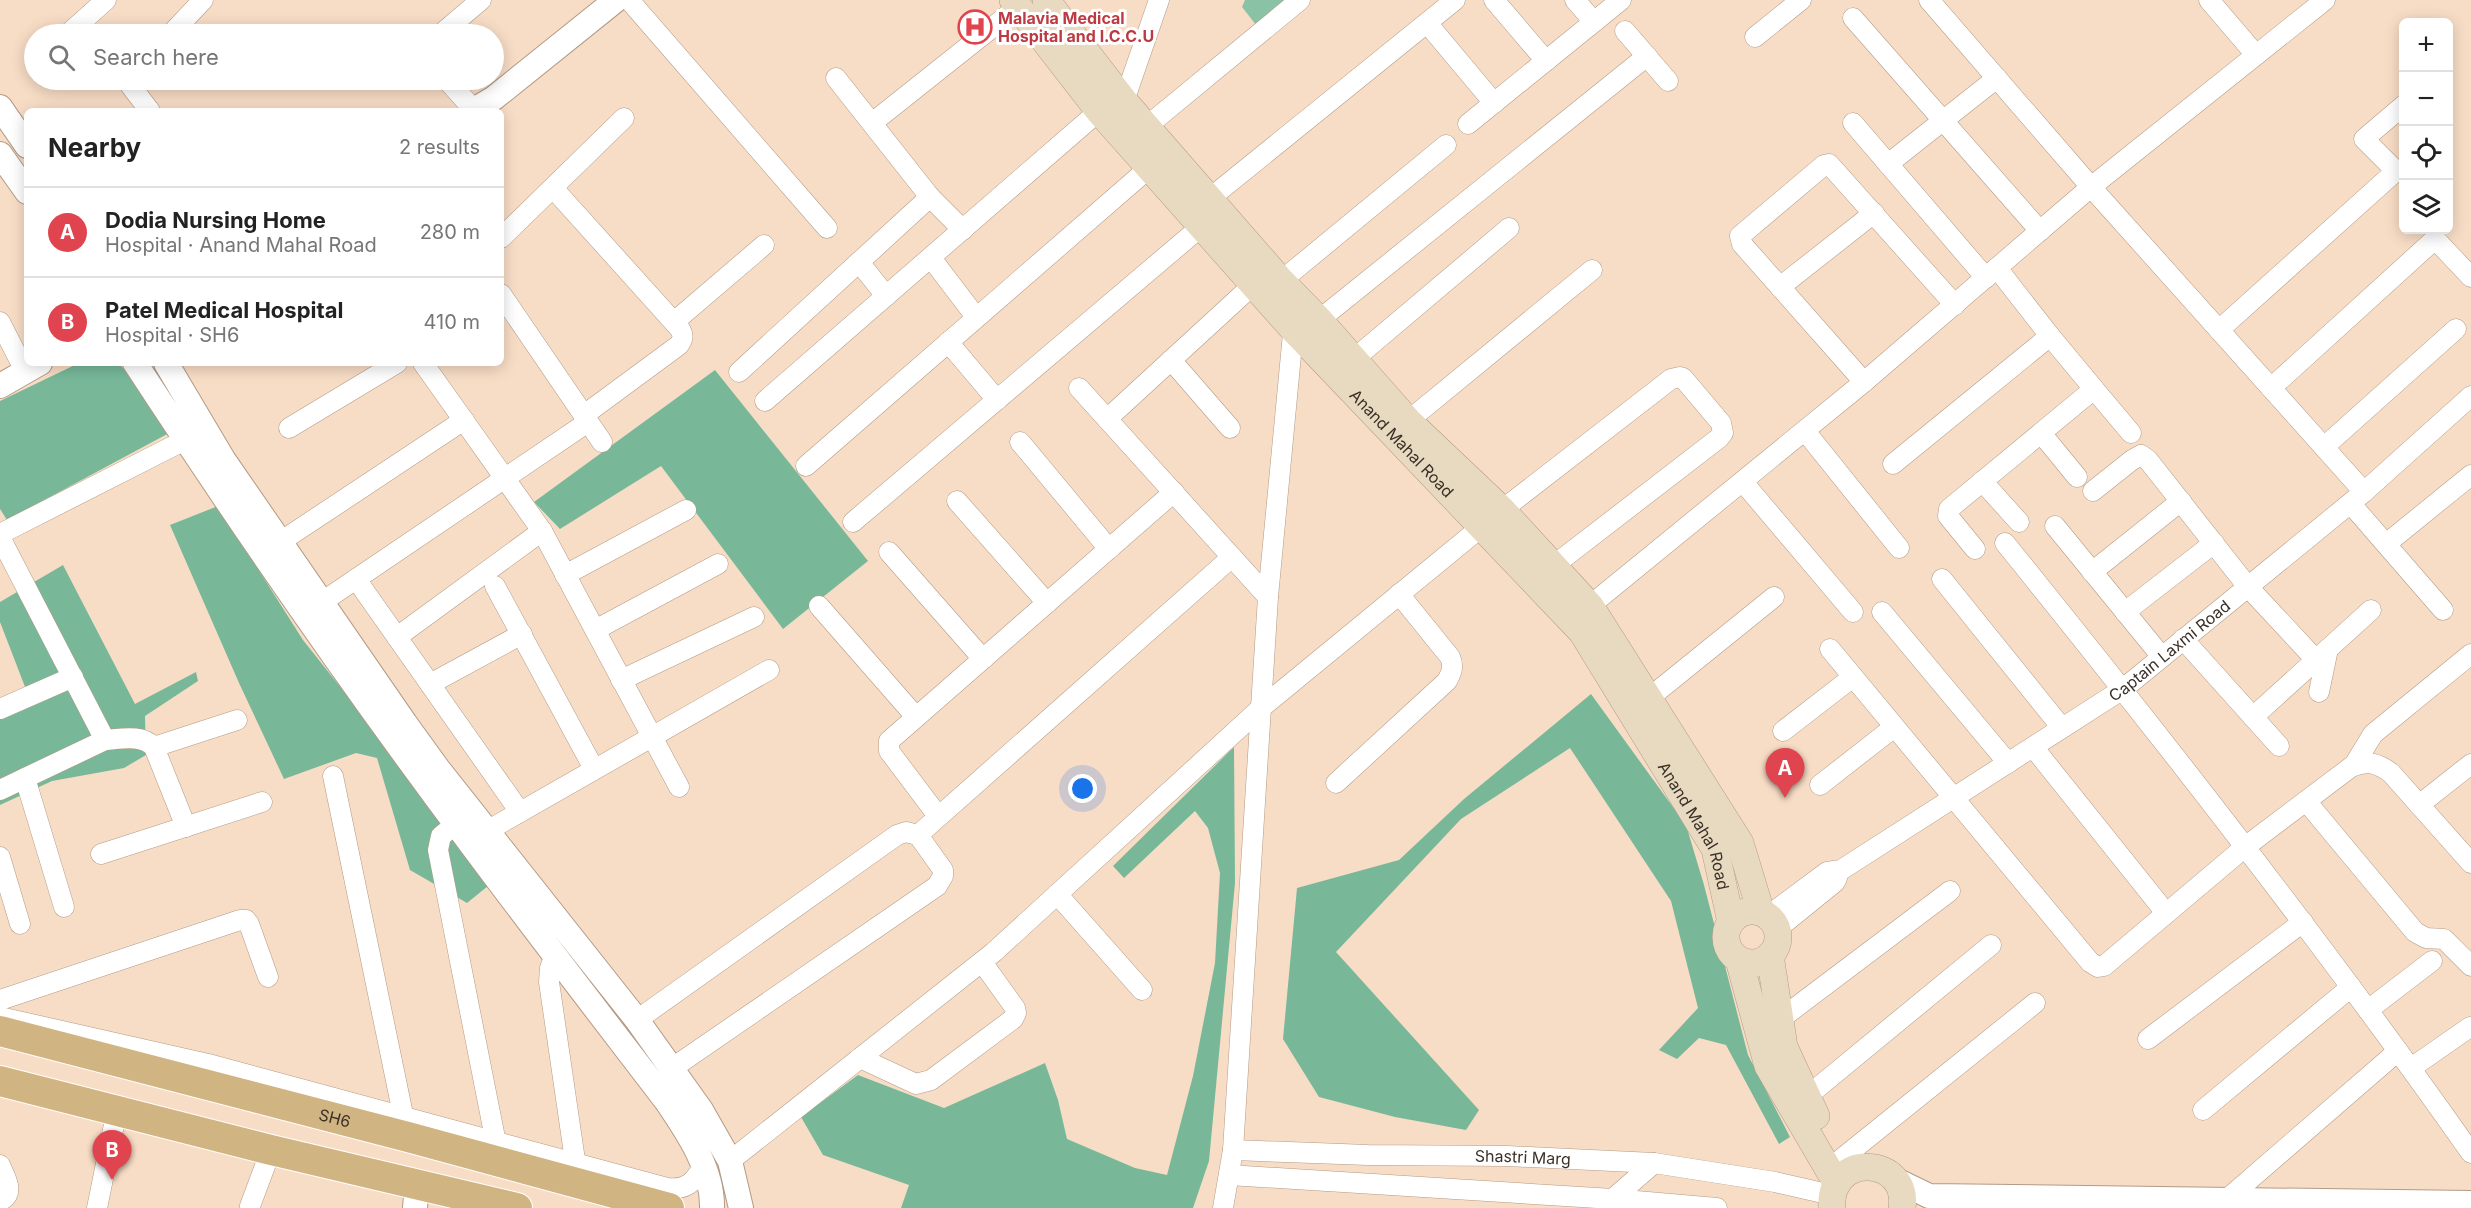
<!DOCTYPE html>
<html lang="en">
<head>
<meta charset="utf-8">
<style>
	body { margin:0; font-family:Inter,sans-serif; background:#f6f6f6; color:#222 }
	.controls { position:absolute; right:18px; top:18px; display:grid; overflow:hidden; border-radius:9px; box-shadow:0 3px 15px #0003 }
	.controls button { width:54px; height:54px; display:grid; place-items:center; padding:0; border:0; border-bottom:2px solid #e0e0e0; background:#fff; color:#222; font:30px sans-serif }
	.you { position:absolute; left:1083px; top:789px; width:21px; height:21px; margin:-15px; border:4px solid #fff; border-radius:50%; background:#1a73e8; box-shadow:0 0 0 9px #1a73e833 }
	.badge { display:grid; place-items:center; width:39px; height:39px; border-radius:50%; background:#ea580c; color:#fff; font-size:20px; font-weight:700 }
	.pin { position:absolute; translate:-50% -50px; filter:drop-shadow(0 2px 3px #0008) }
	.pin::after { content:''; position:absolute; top:32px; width:21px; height:18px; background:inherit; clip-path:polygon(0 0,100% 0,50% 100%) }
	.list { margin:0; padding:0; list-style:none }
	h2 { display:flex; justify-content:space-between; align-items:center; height:78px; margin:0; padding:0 24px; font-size:26px }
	h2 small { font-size:20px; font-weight:400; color:#767676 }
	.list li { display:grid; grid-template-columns:39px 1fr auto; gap:18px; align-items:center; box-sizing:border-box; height:90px; padding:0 24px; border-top:2px solid #e0e0e0 }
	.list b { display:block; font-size:22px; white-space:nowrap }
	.list p { margin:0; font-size:20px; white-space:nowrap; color:#767676 }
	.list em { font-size:20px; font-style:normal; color:#767676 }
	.icon { flex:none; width:33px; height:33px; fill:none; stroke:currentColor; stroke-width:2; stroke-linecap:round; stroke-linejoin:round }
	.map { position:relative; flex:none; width:2471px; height:1208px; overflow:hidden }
	.search { position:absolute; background:#fff; box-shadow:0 3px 15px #0003; left:24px; top:24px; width:480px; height:66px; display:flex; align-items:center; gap:15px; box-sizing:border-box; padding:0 21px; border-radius:33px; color:#767676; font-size:22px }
	.panel { position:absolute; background:#fff; box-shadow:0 3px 15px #0003; left:24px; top:108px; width:480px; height:258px; border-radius:9px }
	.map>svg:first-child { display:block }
	.green { fill:#8ac2a6 }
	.forest { fill:#78b899 }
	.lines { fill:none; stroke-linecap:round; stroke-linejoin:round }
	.minor-casing { stroke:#b39a85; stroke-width:21 }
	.tertiary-casing { stroke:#b39a85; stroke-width:26 }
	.secondary-casing { stroke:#b39a85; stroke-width:28 }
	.primary-casing { stroke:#fff; stroke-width:32 }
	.minor { stroke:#fff; stroke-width:20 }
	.tertiary { stroke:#fff; stroke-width:24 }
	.secondary { stroke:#e8dac0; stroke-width:27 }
	.primary { stroke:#d0b482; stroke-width:30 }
	.labels { text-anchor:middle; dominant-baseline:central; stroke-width:6; stroke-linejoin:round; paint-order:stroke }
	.health-label { font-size:16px; font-weight:bold; fill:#be3a42; stroke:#fff; text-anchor:start }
	.street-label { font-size:16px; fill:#3b3028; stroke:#fff }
</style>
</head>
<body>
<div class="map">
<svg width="2471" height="1208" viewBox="0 0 2471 1208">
	<rect width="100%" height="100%" fill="#f8ddc6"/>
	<path class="green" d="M1245 0H1296L1260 30 1242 7Z"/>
	<path class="forest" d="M79 363H119L171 432 7 520 0 509V401Z
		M715 370 868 561 783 629 661 466 560 529 534 502Z
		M218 506 303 640 418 785 488 886 467 903 410 870 377 758 356 753 284 779 239 683 170 525Z
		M63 565 135 704 196 672 198 681 145 716 146 755 124 768 52 781 0 805V719L32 705 0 622V602Z
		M1591 694 1686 825 1704 885 1748 1055 1790 1137 1779 1144 1726 1045 1699 1038 1677 1059 1659 1050 1698 1008 1671 901 1570 748 1461 819 1336 952 1479 1110 1466 1130 1395 1117 1319 1097 1283 1039 1297 888 1399 860 1464 799Z
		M1234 747 1235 883 1209 1161 1193 1208H901L909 1185 823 1155 801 1117 858 1075 944 1108 1045 1063 1058 1100 1067 1139 1135 1168 1167 1175 1193 1076 1215 963 1220 873 1208 828 1195 811 1124 878 1113 866Z"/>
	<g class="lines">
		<defs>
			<g id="minor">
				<path d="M629 0 827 228"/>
				<path d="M1494 0 1546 61"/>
				<path d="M1575 0 1594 22"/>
				<path d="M1929 0 2091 187 2364 492"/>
				<path d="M2209 0 2256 55"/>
				<path d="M1853 18 2040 231"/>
				<path d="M1427 23 1494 103"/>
				<path d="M1625 31 1668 81"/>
				<path d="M68 34 106 0"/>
				<path d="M171 34 203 0"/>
				<path d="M441 34 481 0"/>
				<path d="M1755 37 1801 0"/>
				<path d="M836 78 930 197"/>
				<path d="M131 80 130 85 150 111"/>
				<path d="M447 80 474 110"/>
				<path d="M1124 101 1159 0"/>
				<path d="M872 123 1018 7"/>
				<path d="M1853 123 1986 278"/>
				<path d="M1468 124 1621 0"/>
				<path d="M1146 127 1300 0"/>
				<path d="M1888 164 1997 78"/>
				<path d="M553 188 680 329C684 336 683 339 679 345L584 415"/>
				<path d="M1209 199 1455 0"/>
				<path d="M501 238 624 118"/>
				<path d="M931 258 976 317"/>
				<path d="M859 262 886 296"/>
				<path d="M1281 281 1446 145"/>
				<path d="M1780 287 1874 213"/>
				<path d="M501 294 602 442"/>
				<path d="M1319 320 1647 56"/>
				<path d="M0 322 25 371"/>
				<path d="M674 322 764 245"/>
				<path d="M2219 330 2396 171 2364 139 2404 105"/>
				<path d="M948 342 997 400"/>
				<path d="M1354 359 1509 228"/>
				<path d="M1171 360 1230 428"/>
				<path d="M423 363 542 531 679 787"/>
				<path d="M739 372 930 197 963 230"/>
				<path d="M1864 382 1742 244 1740 236 1824 165 1829 164 1955 305"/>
				<path d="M1079 388 1268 597"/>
				<path d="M2271 388 2435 239 2471 277"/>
				<path d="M2094 389 2131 433"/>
				<path d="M765 401 1099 111"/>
				<path d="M1107 419 1254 284"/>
				<path d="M1408 421 1592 270"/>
				<path d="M289 428 397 363"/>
				<path d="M1805 431 1899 548"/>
				<path d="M2041 433 2077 477"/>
				<path d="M1020 442 1109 549"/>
				<path d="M2324 447 2456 329"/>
				<path d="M1893 464 2050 336 1997 268"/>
				<path d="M806 466 1149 168"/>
				<path d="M1982 481 2019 522"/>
				<path d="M1743 482 1853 612"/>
				<path d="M2093 491 2132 460 2141 455 2148 460 2248 587 2316 660"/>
				<path d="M957 501 1047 603"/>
				<path d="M2351 504 2443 610"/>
				<path d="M853 522 1203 225"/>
				<path d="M2055 526 2162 657"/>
				<path d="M0 534 185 440"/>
				<path d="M0 537 105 740 0 790"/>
				<path d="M280 542 464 420"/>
				<path d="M2005 543C2166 742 2324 944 2471 1153"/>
				<path d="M2386 544 2471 475"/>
				<path d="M1975 549 1948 516 1949 509 2094 389 2050 336"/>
				<path d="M889 552 983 659"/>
				<path d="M2092 572 2181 501"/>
				<path d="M565 575 686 510"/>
				<path d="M356 579 520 812"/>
				<path d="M1942 579 2062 728"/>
				<path d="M495 586 594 769"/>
				<path d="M322 602 588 422"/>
				<path d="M819 606 916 717"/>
				<path d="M1882 612 2008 763"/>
				<path d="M2125 612 2214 543"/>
				<path d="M1581 613 1864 382 2091 187 2325 0"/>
				<path d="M595 630 718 564"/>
				<path d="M397 637 542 531"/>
				<path d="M2183 639 2279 746"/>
				<path d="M1830 649 2090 962 2098 967 2104 966 2245 847 2351 767C2367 760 2378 763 2391 773L2471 863"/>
				<path d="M621 680 754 617"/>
				<path d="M430 684 522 634"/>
				<path d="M2319 692 2328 649"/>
				<path d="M1649 698 1774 597"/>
				<path d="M0 709 73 677"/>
				<path d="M2253 717 2371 610"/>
				<path d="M1783 731 1853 677"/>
				<path d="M105 740C121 739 142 734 154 747L186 827"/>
				<path d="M154 747 237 720"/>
				<path d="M2033 747 2166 913"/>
				<path d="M2354 765 2373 734 2471 654"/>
				<path d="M333 776 406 1129"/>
				<path d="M25 778 64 907"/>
				<path d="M1336 783 1447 681C1452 672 1454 666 1450 657L1399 594"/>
				<path d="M1820 785 1893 728"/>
				<path d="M2306 801 2415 932 2426 938 2444 939 2471 966"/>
				<path d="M2419 805 2471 764"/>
				<path d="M467 815 441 836 438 850 496 1143"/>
				<path d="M938 816 889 751V741L1174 492"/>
				<path d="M487 831 769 670"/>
				<path d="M101 854 262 802"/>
				<path d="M0 857 20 924"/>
				<path d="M1057 894 1142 990"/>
				<path id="s1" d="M1768 916 1827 872 1841 870 2123 689 2364 492 2471 396"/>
				<path d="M1777 929 1835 882 1837 878"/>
				<path d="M555 955 550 968 549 982 577 1174"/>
				<path d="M0 1000 240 920H246L249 924 268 977"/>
				<path d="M2368 1010 2432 961"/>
				<path d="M0 1017 208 1064 667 1188C686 1190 694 1183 703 1166"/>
				<path d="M637 1020 897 835 906 832 918 835 1232 557"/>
				<path d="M1779 1020 1950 891"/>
				<path d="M2148 1039 2303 922"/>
				<path d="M860 1058 916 1084 931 1080 1013 1019 1016 1013 1015 1008 982 962"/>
				<path d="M2411 1068 2470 1027"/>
				<path d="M671 1069 937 886 943 876V870L918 835"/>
				<path d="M1805 1098 1991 945"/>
				<path d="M2203 1110 2351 987"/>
				<path id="s2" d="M1233 1150 1368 1155 1507 1156 1654 1163 1775 1182 1832 1195"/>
				<path d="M1840 1160 2035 1003"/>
				<path d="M730 1161 994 952 1261 708 1502 510 1671 379 1680 377 1683 378 1721 423 1723 433 1719 438 1553 566"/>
				<path d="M0 1165C5 1177 16 1193 0 1201"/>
				<path d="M1229 1175 1613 1199 1717 1208"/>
				<path d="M2226 1200 2398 1051"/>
				<path d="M1607 1204 1654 1163"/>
				<path d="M250 1206 271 1150"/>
				<path d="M97 1208 117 1110"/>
				<path d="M1223 1208 1233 1150 1268 597 1294 323"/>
			</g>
			<path id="tertiary" d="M0 107 27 146
				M472 111 494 98 616 0
				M0 154 27 192
				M135 363C243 528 355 690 473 847 537 933 602 1017 667 1102 688 1133 713 1170 712 1208
				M166 363 223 459 405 723 439 770 637 1020 701 1110 730 1161 741 1208
				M0 386 40 363
				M1896 1180 1929 1196 2471 1203
				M415 1208 417 1183"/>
			<g id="secondary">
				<path id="s3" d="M1013 0 1099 111 1293 329 1582 632 1715 849 1731 922"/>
				<path d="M1046 0 1124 101 1281 281 1319 320 1408 421 1502 510 1590 606 1740 843 1761 912"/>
				<circle cx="1752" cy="937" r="26"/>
				<path d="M1770 955 1784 1047 1816 1116"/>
				<path d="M1739 960 1768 1066 1837 1184"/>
				<path d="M1832 1208C1828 1151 1910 1156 1902 1208"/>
			</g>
			<g id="primary">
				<path id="s4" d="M0 1031 408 1137 669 1208"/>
				<path d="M0 1081 271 1150 517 1208"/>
			</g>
		</defs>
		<use href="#minor" class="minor-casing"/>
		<use href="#tertiary" class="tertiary-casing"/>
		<use href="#secondary" class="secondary-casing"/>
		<use href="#primary" class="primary-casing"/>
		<use href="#minor" class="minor"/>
		<use href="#tertiary" class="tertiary"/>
		<use href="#secondary" class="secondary"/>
		<use href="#primary" class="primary"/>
	</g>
	<defs>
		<symbol id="hospital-ring" viewBox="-11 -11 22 22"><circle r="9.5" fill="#fff" stroke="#e0444e" stroke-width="1.5"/><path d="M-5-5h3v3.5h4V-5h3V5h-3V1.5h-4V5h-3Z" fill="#e0444e"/></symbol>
	</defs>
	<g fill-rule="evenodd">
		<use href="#hospital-ring" x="956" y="8" width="38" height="38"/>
	</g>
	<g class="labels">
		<g class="health-label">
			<text x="998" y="18">Malavia Medical<tspan x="998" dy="18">Hospital and I.C.C.U</tspan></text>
		</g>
		<g class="street-label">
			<text stroke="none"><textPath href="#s3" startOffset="590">Anand Mahal Road</textPath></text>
			<text stroke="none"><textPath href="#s1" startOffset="483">Captain Laxmi Road</textPath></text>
			<text stroke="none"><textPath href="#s3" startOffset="1076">Anand Mahal Road</textPath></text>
			<text stroke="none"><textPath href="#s4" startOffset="346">SH6</textPath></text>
			<text stroke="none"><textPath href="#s2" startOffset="290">Shastri Marg</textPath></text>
		</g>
	</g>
</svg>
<div class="controls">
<button>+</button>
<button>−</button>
<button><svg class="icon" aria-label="locate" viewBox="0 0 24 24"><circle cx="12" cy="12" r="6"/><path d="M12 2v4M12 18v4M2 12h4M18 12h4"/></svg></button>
<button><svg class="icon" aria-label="layers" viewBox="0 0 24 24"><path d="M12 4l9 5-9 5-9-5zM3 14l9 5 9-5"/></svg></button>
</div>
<div class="you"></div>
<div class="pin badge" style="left:1785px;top:798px;background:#e0444e">A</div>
<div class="pin badge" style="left:112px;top:1180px;background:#e0444e">B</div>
<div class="search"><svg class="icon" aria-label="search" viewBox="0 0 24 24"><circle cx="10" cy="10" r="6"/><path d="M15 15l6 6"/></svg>Search here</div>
<section class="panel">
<h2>Nearby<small>2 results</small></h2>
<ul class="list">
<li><span class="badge" style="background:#e0444e">A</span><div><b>Dodia Nursing Home</b><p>Hospital · Anand Mahal Road</p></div><em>280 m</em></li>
<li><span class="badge" style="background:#e0444e">B</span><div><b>Patel Medical Hospital</b><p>Hospital · SH6</p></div><em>410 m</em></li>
</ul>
</section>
</div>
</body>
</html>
